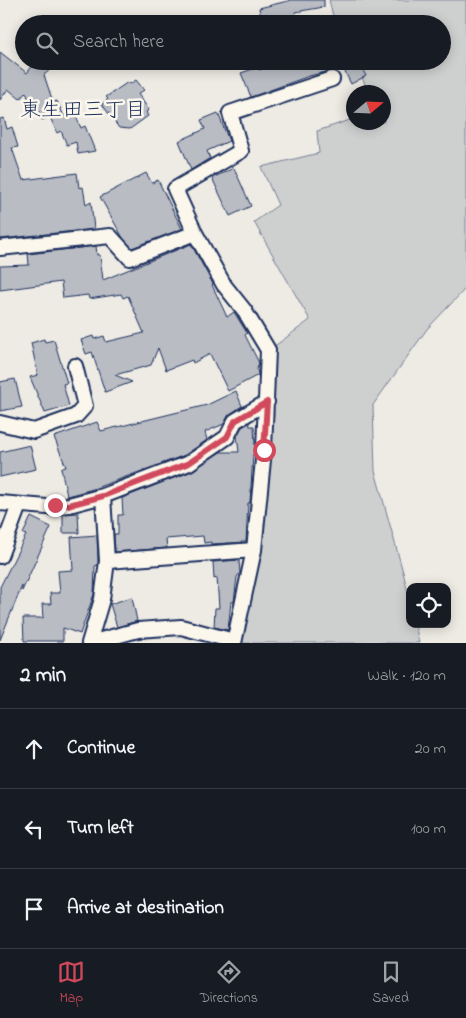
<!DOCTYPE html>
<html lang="en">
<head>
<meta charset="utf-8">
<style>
	body { margin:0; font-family:"Indie Flower","Klee One",sans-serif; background:#242831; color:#f1f3f6 }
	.controls { position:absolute; right:15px; bottom:15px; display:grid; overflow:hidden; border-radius:10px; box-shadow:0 2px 12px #0003 }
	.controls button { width:45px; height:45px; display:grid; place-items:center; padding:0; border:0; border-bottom:1px solid #363941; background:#171b24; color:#f1f3f6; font:25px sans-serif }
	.compass { position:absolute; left:346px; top:85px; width:45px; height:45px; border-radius:50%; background:#171b24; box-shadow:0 2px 12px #0003; rotate:71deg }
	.stop { position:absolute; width:15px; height:15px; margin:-11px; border:4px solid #d1495b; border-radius:50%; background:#fff }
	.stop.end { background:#d1495b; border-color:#fff; box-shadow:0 1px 5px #0008 }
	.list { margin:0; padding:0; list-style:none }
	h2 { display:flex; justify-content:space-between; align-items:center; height:65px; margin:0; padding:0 20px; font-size:21px }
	h2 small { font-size:16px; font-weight:400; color:#9ea1a6 }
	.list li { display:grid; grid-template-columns:32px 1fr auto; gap:15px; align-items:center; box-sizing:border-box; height:80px; padding:0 20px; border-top:1px solid #363941 }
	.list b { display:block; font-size:19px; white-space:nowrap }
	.list em { font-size:16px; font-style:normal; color:#9ea1a6 }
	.icon { flex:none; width:28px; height:28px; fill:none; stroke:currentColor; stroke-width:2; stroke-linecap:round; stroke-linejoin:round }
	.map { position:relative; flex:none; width:466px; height:643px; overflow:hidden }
	.search { position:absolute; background:#171b24; box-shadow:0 2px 12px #0003; left:15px; right:15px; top:15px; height:55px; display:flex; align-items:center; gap:12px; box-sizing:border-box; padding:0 18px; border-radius:28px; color:#9ea1a6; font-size:19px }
	.sheet { height:305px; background:#171b24 }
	nav { display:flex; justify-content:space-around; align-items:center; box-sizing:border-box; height:70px; border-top:1px solid #363941; background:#171b24; font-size:14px; color:#9ea1a6 }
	nav a { display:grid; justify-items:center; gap:2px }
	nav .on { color:#d1495b }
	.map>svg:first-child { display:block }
	.green { fill:#cecfcf; stroke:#747f96 }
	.building { fill:#b9bcc3; stroke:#1b2f5e }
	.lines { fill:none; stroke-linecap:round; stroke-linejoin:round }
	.minor-casing { stroke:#1b2f5e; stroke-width:18 }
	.minor { stroke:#fbf7ec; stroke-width:14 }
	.route { stroke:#d1495b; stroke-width:6 }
	.labels { text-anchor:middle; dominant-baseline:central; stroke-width:5; stroke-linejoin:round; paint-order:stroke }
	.neighbourhood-label { font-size:21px; fill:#1b2f5e; stroke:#fbf7ec }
</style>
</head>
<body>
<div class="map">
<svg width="466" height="643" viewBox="0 0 466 643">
	<rect width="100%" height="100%" fill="#eeebe4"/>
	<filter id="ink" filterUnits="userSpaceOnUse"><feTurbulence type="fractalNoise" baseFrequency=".02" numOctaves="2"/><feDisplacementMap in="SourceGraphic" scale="10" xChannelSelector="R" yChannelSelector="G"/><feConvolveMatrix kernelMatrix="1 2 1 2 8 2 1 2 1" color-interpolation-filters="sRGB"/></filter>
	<g filter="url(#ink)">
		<path class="green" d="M329 0H466V288L427 329 373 405 375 471 403 572 410 601V624H415L419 643H235L257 545 274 415 272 348 310 320 254 222 278 205 261 167 319 153 317 131 353 119 354 122H384V92H362L365 84 354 61H442V24H335Z"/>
		<path class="building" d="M292 0H324V7L295 12 298 24H274L272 16 261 18 259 8Z
			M0 52 27 73 36 61H60L44 75 53 102 57 101 64 116 74 112 81 128 85 126 95 151 78 154 76 142 67 145 61 131 57 133 50 117 42 120 36 104 31 106 26 92 20 99 8 89 0 100Z
			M281 61H358L366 76 351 84 343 68 309 76 251 97 241 73 259 67V70Z
			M136 80 144 90 138 94 149 110 146 112 148 116 130 129 119 128 102 104 108 99 106 97 128 82 130 84Z
			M218 113 229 141 207 151 210 158 191 170 179 141 205 129 201 120Z
			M4 118 7 129 12 127 18 147 12 148 23 180 77 173 79 188 83 187 86 205 91 202 94 229 0 239V119Z
			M234 168 251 206 230 216 212 178Z
			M146 173 152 183 158 180 182 229 132 248 123 238 100 197Z
			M191 244 213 284 212 285 227 317 234 312 247 333 245 335 259 363 257 369 258 375 228 391 210 354 193 363 192 360 166 370 158 348 151 365 115 375 132 382 105 392 92 352 86 354 81 340 93 336 94 339 104 336 106 342 144 333 128 296 123 298 121 294 89 299 88 295 63 298 61 282 0 290V266L29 265 28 254 96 246 97 255H100L103 280Z
			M44 339 45 342 54 340 67 383 63 384 69 406 45 413 30 377 38 375 31 343Z
			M15 379 22 407 0 411V382Z
			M236 391 242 406 230 414 224 424 205 432 207 440 185 455 93 489 67 496 61 468 66 467 54 437 97 422 101 431 207 405Z
			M249 423 250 426H254L255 446V454H253L250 503H248L246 542 211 544V542L204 543 203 536 166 539 167 548 115 552 114 534H118V515H123L122 498 192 471 220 452H239L237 436 242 427Z
			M30 445 36 469 0 477V452Z
			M78 513 79 533H63V514Z
			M31 517 51 527 22 591V586L0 640V587L26 535 23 534Z
			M97 535 98 561V565L95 566 94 594 80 634 63 628V641H24L23 618H43L42 604H51L50 593H60L58 571 73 570 71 537Z
			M239 560 240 573 237 577 234 602H231L228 630 214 627 215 608H219L217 578 214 579 213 562Z
			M132 597 137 621 117 627 110 604Z"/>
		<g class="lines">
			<defs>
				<path id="minor" d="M0 248 110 236 130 258 195 233
					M0 423 34 431 76 416 85 406 75 366
					M0 503 47 507 69 505 103 496 189 463 227 437 235 421 267 402
					M0 556 19 505
					M107 561 254 550
					M89 643 102 599 107 561 103 496
					M90 643 138 630 181 627 234 641
					M234 643 254 550 264 450 268 350 244 310 224 285 195 233 175 189 241 151 230 113 332 79"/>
			</defs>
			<use href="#minor" class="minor-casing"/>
			<use href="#minor" class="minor"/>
		</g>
	</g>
	<g class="lines" filter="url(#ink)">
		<path class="route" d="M55 505H69L103 496 189 463 227 437 235 421 267 402 264 450"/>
	</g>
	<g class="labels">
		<g class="neighbourhood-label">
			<text x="83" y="111">東生田三丁目</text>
		</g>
	</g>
</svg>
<div class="controls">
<button><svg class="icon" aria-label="locate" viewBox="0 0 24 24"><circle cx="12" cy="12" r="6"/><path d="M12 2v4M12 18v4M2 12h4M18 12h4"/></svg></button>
</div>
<svg class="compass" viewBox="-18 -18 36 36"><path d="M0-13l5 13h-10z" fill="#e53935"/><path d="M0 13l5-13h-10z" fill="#9ea1a6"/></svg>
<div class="stop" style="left:264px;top:450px"></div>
<div class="stop end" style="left:55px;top:505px"></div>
<div class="search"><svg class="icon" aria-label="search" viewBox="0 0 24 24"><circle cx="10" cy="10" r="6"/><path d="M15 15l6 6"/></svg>Search here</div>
</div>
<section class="sheet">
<h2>2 min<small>Walk · 120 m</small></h2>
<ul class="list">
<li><svg class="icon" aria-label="ahead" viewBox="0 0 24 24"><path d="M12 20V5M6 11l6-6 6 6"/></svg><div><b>Continue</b></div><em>20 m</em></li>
<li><svg class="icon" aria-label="left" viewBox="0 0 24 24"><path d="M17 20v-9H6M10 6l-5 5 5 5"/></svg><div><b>Turn left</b></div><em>100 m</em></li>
<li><svg class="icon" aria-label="arrive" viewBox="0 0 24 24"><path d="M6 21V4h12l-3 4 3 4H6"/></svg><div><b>Arrive at destination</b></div></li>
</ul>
</section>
<nav>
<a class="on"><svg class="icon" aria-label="map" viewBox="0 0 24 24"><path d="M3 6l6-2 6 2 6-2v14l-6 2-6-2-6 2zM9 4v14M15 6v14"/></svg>Map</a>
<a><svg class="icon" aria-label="directions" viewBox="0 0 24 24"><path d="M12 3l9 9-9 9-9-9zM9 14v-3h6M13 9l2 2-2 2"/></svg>Directions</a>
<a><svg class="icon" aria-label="saved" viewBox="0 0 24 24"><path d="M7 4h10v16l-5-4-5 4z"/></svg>Saved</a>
</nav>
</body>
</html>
